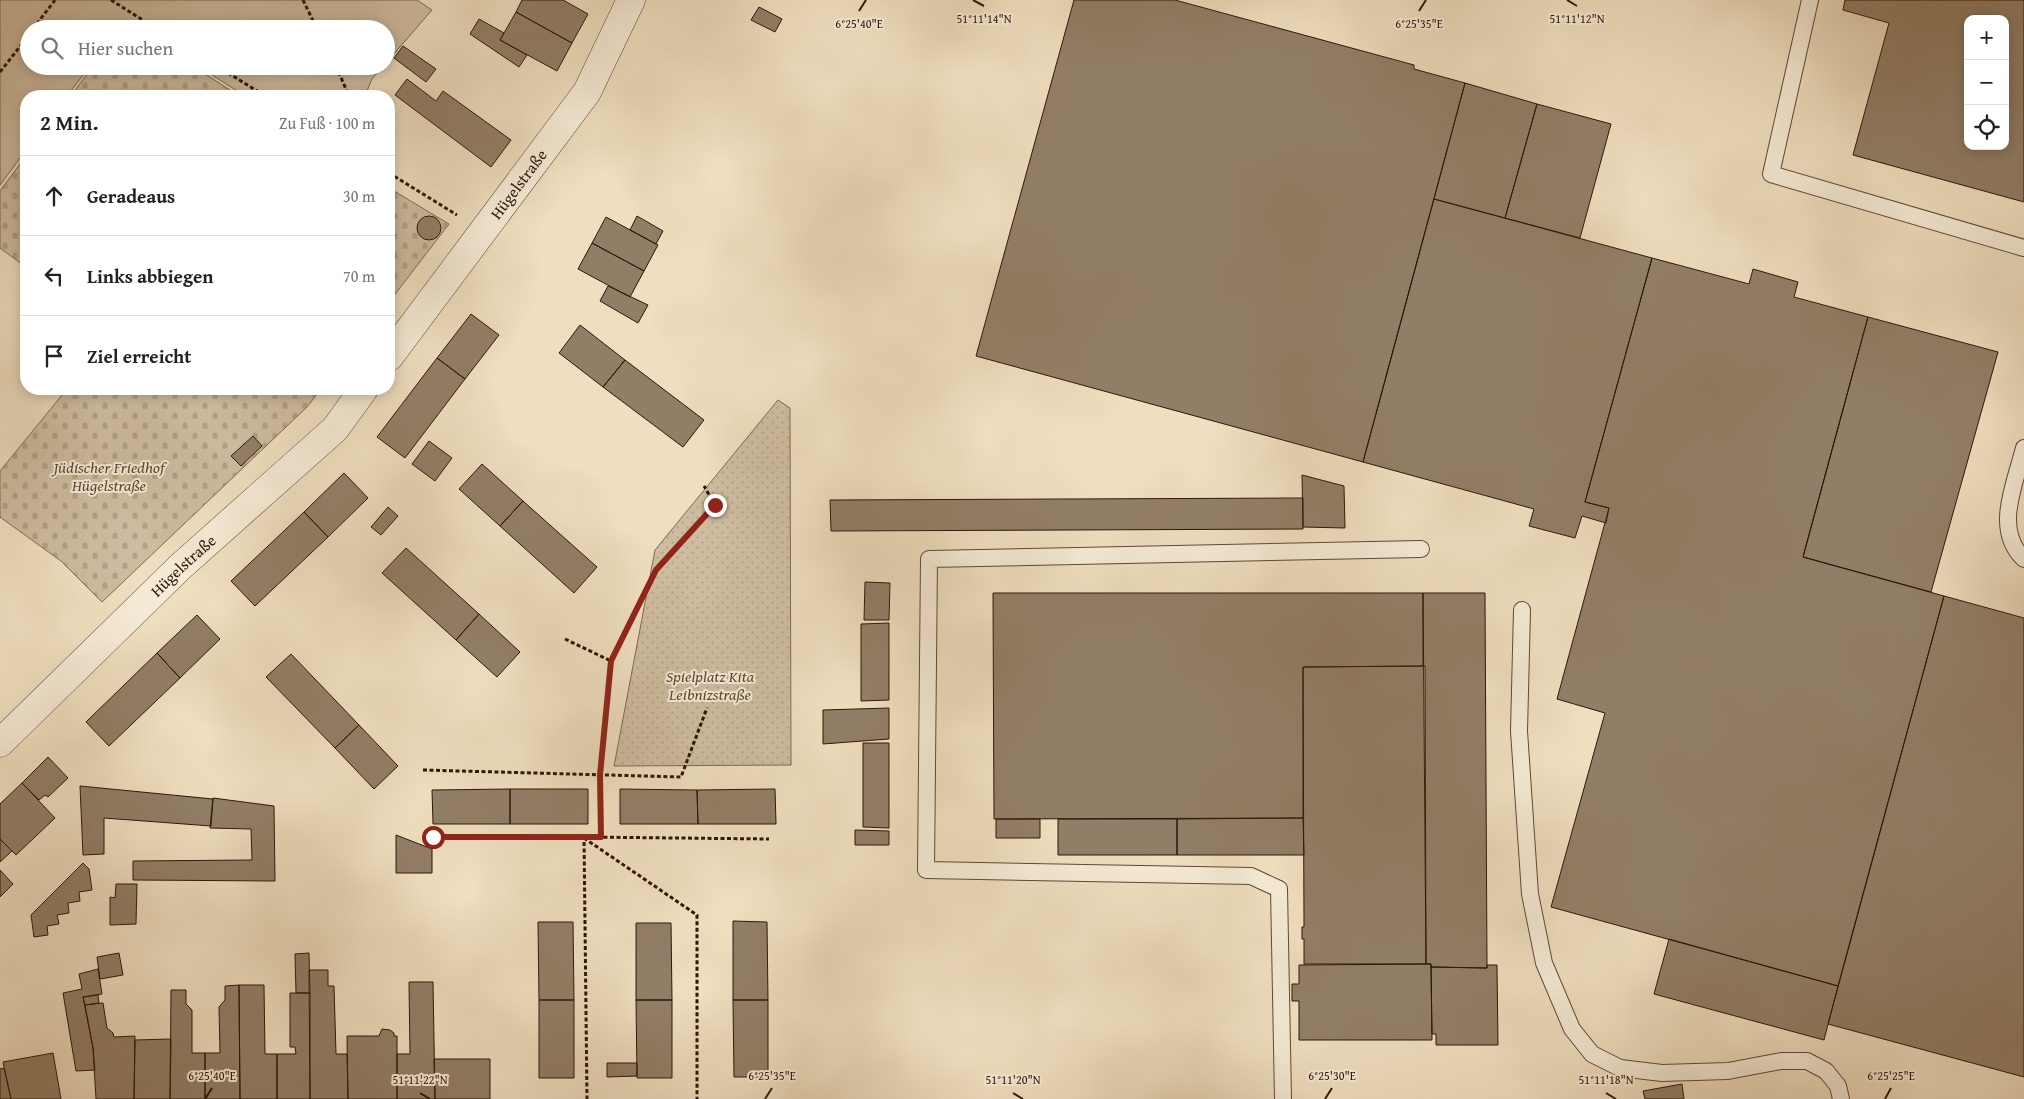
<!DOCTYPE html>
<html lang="de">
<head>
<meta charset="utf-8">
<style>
	body { margin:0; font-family:"Gentium Book Plus",serif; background:#f6f6f6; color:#222 }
	.controls { position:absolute; right:15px; top:15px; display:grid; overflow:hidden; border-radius:10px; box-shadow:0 2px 12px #0003 }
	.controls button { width:45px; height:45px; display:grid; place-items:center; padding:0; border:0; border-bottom:1px solid #e0e0e0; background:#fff; color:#222; font:25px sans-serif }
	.stop { position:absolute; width:15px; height:15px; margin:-11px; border:4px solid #8f2418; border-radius:50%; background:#fff }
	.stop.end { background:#8f2418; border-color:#fff; box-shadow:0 1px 5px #0008 }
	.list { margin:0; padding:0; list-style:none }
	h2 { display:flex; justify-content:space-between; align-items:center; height:65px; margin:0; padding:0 20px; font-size:21px }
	h2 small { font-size:16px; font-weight:400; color:#767676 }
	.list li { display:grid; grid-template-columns:32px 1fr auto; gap:15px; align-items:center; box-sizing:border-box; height:80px; padding:0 20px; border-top:1px solid #e0e0e0 }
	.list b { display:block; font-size:19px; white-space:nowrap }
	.list em { font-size:16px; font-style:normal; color:#767676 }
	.icon { flex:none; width:28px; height:28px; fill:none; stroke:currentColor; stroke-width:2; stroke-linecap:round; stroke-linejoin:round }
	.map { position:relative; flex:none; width:2024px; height:1099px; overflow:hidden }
	.search { position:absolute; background:#fff; box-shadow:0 2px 12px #0003; left:20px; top:20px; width:375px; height:55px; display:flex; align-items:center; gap:12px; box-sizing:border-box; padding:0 18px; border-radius:28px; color:#767676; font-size:19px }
	.panel { position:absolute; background:#fff; box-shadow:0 2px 12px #0003; left:20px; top:90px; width:375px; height:305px; border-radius:20px }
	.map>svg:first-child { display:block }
	.grass { fill:url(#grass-dots); stroke:#7e6954 }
	.cemetery { fill:url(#cemetery-stones); stroke:#7e6954 }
	.pitch { fill:#cebca0; stroke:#7e6954 }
	.building { fill:#927e67; stroke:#2d1608; fill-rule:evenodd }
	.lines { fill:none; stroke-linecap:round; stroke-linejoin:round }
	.service-casing { stroke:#5e4836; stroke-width:18 }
	.minor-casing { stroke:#5e4836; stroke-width:29 }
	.path { stroke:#2d1608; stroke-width:3; stroke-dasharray:4 2.5; stroke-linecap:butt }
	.service { stroke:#f5ead5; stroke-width:16 }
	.minor { stroke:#f5ead5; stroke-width:28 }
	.route { stroke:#8f2418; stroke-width:6 }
	.ticks { fill:none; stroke:#2d1608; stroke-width:2 }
	.labels { text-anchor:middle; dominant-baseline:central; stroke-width:4; stroke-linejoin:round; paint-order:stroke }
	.street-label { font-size:16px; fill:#2d1608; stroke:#f5ead5 }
	.park-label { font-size:16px; font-style:italic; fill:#5d4836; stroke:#f5ead5 }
	.ticks-label { font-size:12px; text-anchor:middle; fill:#2d1608; stroke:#f5ead5; stroke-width:4; stroke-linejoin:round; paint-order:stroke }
</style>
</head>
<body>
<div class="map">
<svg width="2024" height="1099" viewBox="0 0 2024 1099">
	<defs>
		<pattern id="grass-dots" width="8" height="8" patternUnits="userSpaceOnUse" patternTransform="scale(1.25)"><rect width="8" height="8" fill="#cebca0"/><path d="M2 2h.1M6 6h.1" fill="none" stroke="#b1a188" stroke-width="1.8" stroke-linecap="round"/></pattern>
		<pattern id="cemetery-stones" width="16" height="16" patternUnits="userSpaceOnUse" patternTransform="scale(1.25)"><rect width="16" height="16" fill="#cebca0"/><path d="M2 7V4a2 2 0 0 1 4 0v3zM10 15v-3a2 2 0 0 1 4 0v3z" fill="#b1a188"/></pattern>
	</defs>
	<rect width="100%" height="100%" fill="#efdebf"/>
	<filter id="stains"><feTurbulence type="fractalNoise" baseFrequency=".004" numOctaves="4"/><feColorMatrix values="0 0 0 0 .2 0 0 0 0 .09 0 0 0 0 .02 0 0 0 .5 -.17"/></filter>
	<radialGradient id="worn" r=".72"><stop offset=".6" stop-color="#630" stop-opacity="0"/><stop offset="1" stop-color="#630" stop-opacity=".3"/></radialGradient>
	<path class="grass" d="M778 400 790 408 791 765 614 766 655 550Z"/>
	<path class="cemetery" d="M93 66H193L239 96H71Z
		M26 156V267L0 248V191Z
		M389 188 449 224 389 302Z
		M67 389H321L307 407 102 602 61 561 0 517V471Z"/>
	<path class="pitch" d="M0 0H417L432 10 386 63V29H139L125 20 119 29H29V66H90L67 96H26V150L0 185Z
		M198 66H383L372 79 365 96H245Z"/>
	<path class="building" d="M522 0H563L588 14 572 43 516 12Z
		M1074 0H1175L1414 65V69L1465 83 1363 462 976 356Z
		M1845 0H2024V202L1853 155 1889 23 1843 10ZM1968 19H2005V146H1968Z
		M759 7 782 19 775 32 751 20Z
		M516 12 572 43 557 71 500 40Z
		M479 19 504 33 500 40 527 55 519 67 470 34Z
		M403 46 436 69 426 82 394 58Z
		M407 79 436 101 443 91 511 140 491 167 395 95Z
		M1465 83 1537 104 1505 218 1434 199Z
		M1537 104 1611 124 1580 238 1505 218Z
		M1434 199 1652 258 1585 502 1609 508 1606 523 1582 516 1575 538 1529 526 1534 509 1363 462Z
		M417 228a12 12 0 1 1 24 0a12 12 0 1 1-24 0Z
		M637 216 663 231 656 244 630 230Z
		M606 217 658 245 644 271 592 243Z
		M592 243 644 271 630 297 578 269Z
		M1652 258 1749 284 1753 269 1798 282 1794 297 1868 317 1803 557 1944 596 1838 986 1551 907 1605 713 1557 699 1609 508 1585 502Z
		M608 286 648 305 638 323 600 301Z
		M471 314 499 335 465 379 437 358Z
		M1868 317 1998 352 1931 592 1803 557Z
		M580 325 625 360 603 387 559 353Z
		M437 358 465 379 405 458 377 437Z
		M625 360 704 420 683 447 603 387Z
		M253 436 262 446 241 466 231 456Z
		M429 441 452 458 435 481 412 464Z
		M482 464 523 501 500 526 459 489Z
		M344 473 368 498 328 537 304 512Z
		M1302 475 1344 486 1345 528 1303 527Z
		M1303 498V529L831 531 830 500Z
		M523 501 597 567 574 593 500 526Z
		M388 507 398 516 381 535 371 527Z
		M304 512 328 537 255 606 231 581Z
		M406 548 479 614 456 640 382 573Z
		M865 582 890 583 889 620H864Z
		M993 593H1423V666L1303 667V818L994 819Z
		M1423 593H1485L1487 968 1431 967V964H1426Z
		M1944 596 2024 618V1077L1828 1024Z
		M479 614 520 652 497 677 456 640Z
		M197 615 220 639 180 678 157 653Z
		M889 623V700L861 701V624Z
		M157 653 180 678 109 746 86 722Z
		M291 654 359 725 335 748 266 677Z
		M1425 666 1426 964H1304V939H1302V927H1304L1303 667Z
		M889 708V739L823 744V710Z
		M359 725 398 766 374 789 335 748Z
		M863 743H889V828L863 827Z
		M48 757 68 778 48 797 45 795 39 800 22 783Z
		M22 783 55 818 16 855 0 839V804Z
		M80 786 213 799 211 826 104 818V854L83 855Z
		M510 789H588V824H510Z
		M510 789V824H433L432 790Z
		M620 789 697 790 698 824H620Z
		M775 789 776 824H698L697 790Z
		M213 798 274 806 275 881 133 880V861L252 860 251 829 210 828Z
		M1303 818 1304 855H1177V819Z
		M996 819H1040V838H996Z
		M1058 819H1177V855H1058Z
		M855 830 889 831V845H855Z
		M396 835 432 849V873H396Z
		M0 839 12 851 0 862Z
		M83 863 89 869 92 890 79 892 80 901 68 903 69 913 57 915 59 924 47 926 48 935 34 937 31 915Z
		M0 870 13 884 0 897Z
		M116 884H137L136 924 110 925V897L115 898Z
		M733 921 767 922 768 1000H733Z
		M538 922H573L574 1000H539Z
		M636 923H671L672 1000H636Z
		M1669 939 1838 986 1824 1040 1654 994Z
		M119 953 123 975 100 979 97 957Z
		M309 953 310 993H296L295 954Z
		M1431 964 1432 1040H1299V1001H1292V984H1299V965Z
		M1487 965H1497L1498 1045H1436V1034H1432L1431 967 1487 968Z
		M98 969 102 994 83 997 93 1048 95 1070 76 1071 63 993 82 989 79 974Z
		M309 970H328V986H334L336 1054H347L348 1099H310Z
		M409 982H433L435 1099H397V1054H410Z
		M239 985 240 1099H205V1053H220L219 1007 225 1000V986Z
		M239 985H264L265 1054H277V1099H240Z
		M171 990H186V1004L192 1010V1053H205V1099H170Z
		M290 993H310V1099H277V1054H296L295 1047H290Z
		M98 995 99 1003 85 1005 83 997Z
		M539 1000H574V1078H539Z
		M636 1000H672V1078H637Z
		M733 1000H768V1077H734Z
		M103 1003 107 1028 113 1033 114 1037 135 1036 134 1099H96L93 1048 85 1005Z
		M382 1029 390 1030 394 1033V1036H397V1099H348L347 1036H379Z
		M171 1039 170 1099H134L135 1040Z
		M53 1053 61 1099H11L3 1062Z
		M434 1059H490V1099H435Z
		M607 1063H637V1076L607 1077Z
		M4 1068 11 1099H0V1069Z
		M1682 1084 1684 1099H1645L1643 1091Z"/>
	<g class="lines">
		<defs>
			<path id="service" d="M1810 0 1771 174 2024 248
				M2024 448C2015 484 1993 530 2024 559
				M1522 610 1519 731 1530 894 1544 963 1572 1029 1592 1054 1620 1068 1662 1073 1728 1071 1781 1061H1807L1826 1071 1838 1086 1841 1099
				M1283 1099 1279 889 1251 876 926 870 929 559 1421 549"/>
			<g id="minor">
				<path id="s1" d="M389 357 587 92 631 0"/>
				<path id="s2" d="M0 743 180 567 335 429 364 389"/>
			</g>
		</defs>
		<use href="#service" class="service-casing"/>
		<use href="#minor" class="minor-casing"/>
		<path class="path" d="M111 0 157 29
			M303 0 317 29
			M33 29 55 0
			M217 66 265 96
			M336 66 349 96
			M0 72 29 35
			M389 173 457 215
			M565 639 611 661 600 775 601 837
			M611 661 656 570 715 505 704 486
			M423 770 681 777 707 708
			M433 837H584L587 1099
			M584 837 769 839
			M584 838 697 915V1099"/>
		<use href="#service" class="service"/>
		<use href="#minor" class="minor"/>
	</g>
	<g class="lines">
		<path class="route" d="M433 837H601L600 775 611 661 656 570 715 505"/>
	</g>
	<path class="ticks" d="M973 0 984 6M1567 0 1577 6M859 11 866 0M1419 11 1426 0M420 1093 430 1099M1013 1093 1023 1099M1606 1093 1616 1099M205 1099 212 1088M765 1099 772 1088M1325 1099 1332 1088M1885 1099 1891 1088"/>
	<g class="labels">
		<g class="street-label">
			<text stroke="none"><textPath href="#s1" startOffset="216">Hügelstraße</textPath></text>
			<text stroke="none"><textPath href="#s2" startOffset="255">Hügelstraße</textPath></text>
		</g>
		<g class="park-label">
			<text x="109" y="467">Jüdischer Friedhof<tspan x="109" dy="18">Hügelstraße</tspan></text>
			<text x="710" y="676">Spielplatz Kita<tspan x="710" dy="18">Leibnizstraße</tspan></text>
		</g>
	</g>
	<g class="ticks-label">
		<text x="1577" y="23">51°11'12"N</text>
		<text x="984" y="23">51°11'14"N</text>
		<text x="859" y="28">6°25'40"E</text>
		<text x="1419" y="28">6°25'35"E</text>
		<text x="212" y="1080">6°25'40"E</text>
		<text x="772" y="1080">6°25'35"E</text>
		<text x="1332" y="1080">6°25'30"E</text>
		<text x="1891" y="1080">6°25'25"E</text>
		<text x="420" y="1084">51°11'22"N</text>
		<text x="1013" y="1084">51°11'20"N</text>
		<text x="1606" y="1084">51°11'18"N</text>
	</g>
	<rect width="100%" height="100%" filter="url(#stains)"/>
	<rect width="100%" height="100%" fill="url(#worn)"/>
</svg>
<div class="controls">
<button>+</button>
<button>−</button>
<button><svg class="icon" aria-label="locate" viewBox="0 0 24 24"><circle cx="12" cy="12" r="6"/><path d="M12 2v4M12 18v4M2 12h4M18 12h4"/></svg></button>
</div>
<div class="stop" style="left:433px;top:837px"></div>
<div class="stop end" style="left:715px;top:505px"></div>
<div class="search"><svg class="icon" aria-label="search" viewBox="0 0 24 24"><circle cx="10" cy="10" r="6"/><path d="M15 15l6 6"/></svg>Hier suchen</div>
<section class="panel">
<h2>2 Min.<small>Zu Fuß · 100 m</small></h2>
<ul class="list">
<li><svg class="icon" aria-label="ahead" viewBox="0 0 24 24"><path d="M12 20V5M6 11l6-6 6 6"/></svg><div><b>Geradeaus</b></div><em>30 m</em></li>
<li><svg class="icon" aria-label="left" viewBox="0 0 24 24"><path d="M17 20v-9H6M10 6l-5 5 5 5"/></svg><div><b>Links abbiegen</b></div><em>70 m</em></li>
<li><svg class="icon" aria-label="arrive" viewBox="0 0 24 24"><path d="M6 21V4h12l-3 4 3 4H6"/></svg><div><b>Ziel erreicht</b></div></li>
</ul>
</section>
</div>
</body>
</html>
